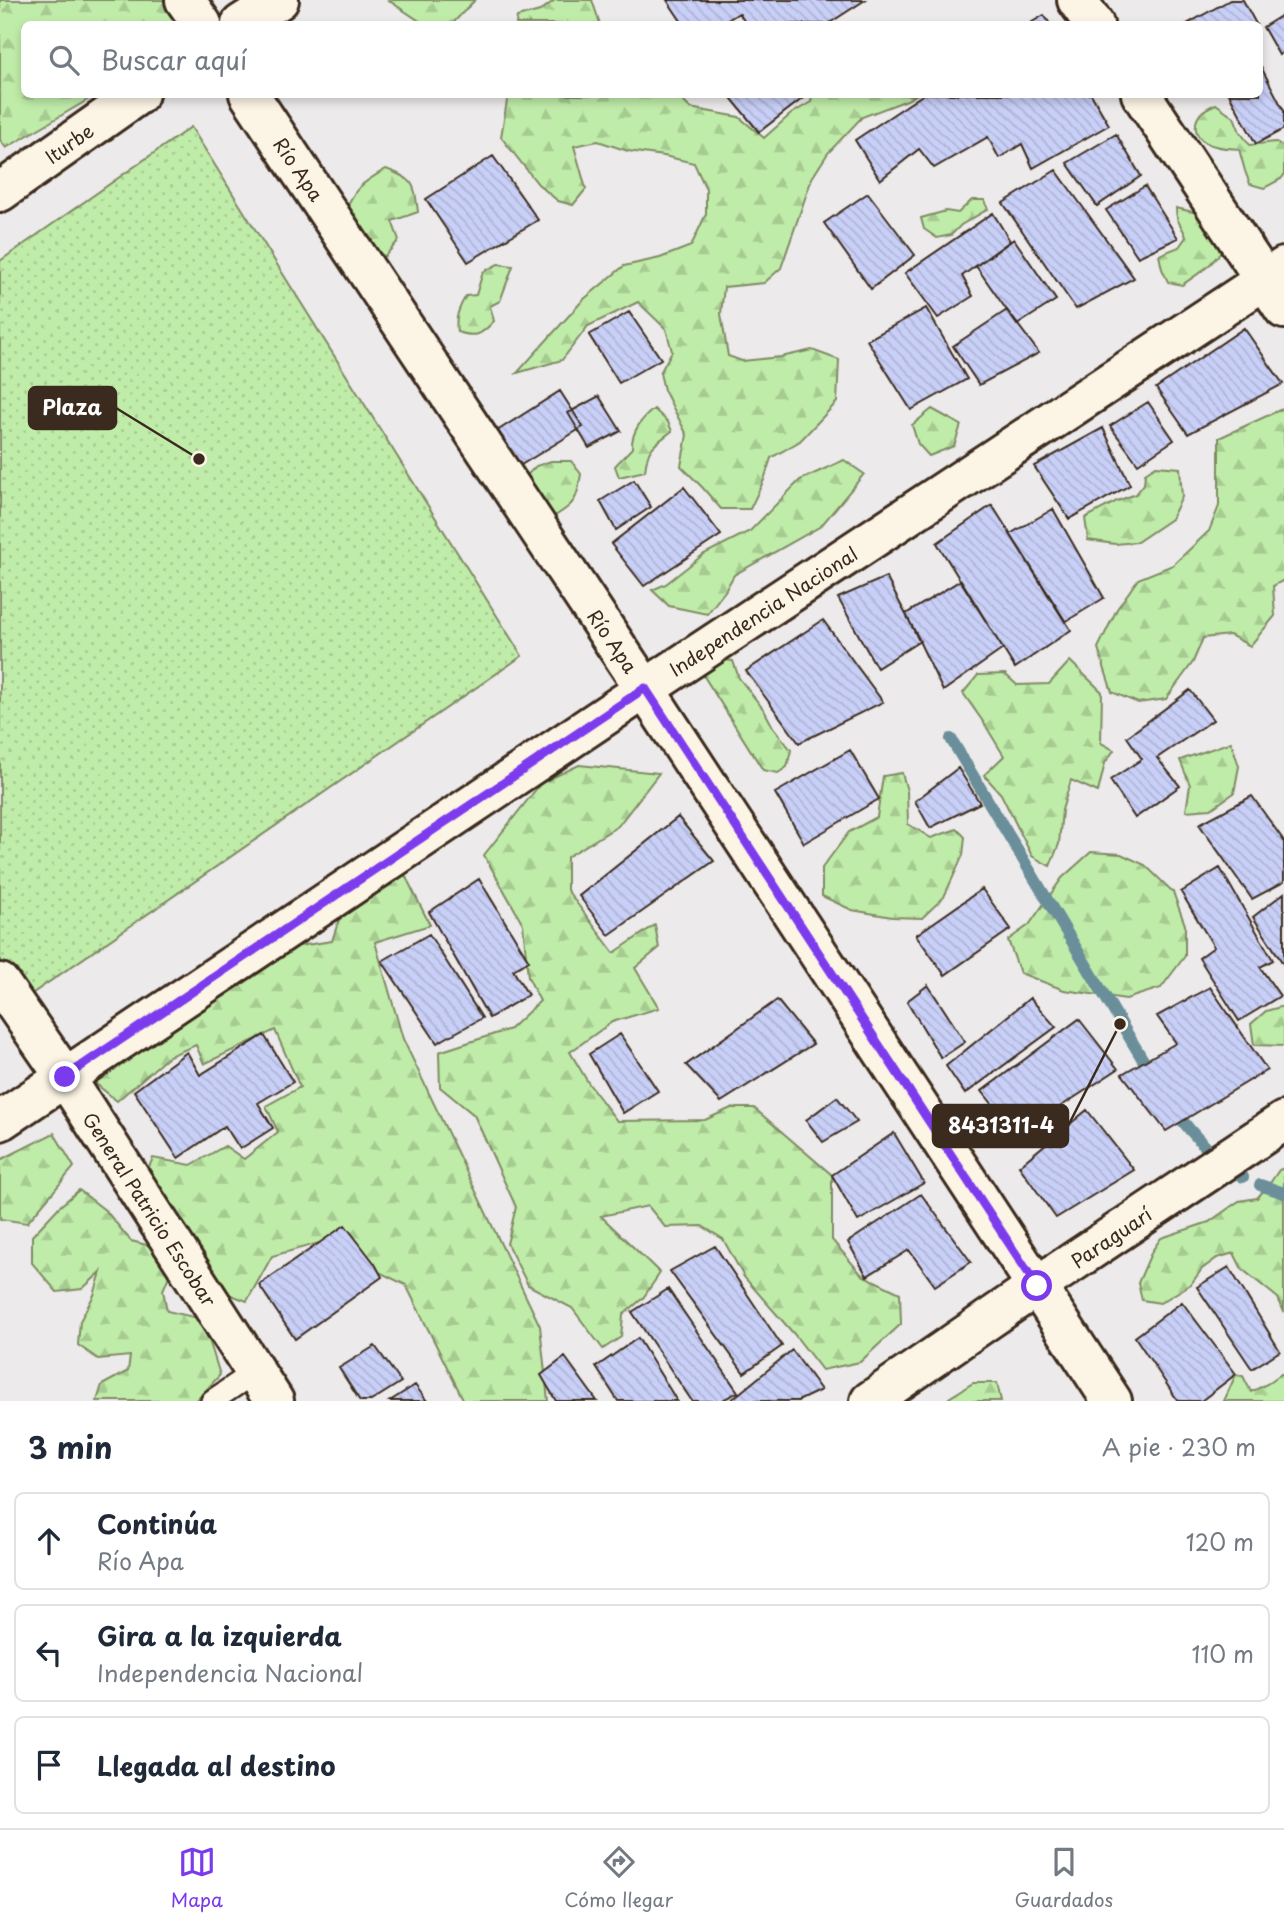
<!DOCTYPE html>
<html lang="es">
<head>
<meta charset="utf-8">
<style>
	body { margin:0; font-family:"Playpen Sans",sans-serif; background:#f2f2f3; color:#1f2937 }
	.stop { position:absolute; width:21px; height:21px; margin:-16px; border:5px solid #7c3aed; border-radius:50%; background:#fff }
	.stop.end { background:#7c3aed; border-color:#fff; box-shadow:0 2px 7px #0008 }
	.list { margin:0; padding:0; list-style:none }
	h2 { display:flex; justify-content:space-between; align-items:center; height:91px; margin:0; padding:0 28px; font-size:30px }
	h2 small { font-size:23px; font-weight:400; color:#747a83 }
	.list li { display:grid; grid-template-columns:46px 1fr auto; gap:21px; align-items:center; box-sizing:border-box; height:98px; margin:0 14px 14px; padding:0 14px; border:2px solid #e0e1e3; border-radius:10px }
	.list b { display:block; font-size:26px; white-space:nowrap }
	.list p { margin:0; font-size:23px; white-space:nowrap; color:#747a83 }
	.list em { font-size:23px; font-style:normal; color:#747a83 }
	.icon { flex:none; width:38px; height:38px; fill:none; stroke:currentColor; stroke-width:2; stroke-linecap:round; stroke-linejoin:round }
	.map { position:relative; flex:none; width:1284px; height:1401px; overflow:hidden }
	.search { position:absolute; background:#fff; box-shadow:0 4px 10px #0003; left:21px; right:21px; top:21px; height:77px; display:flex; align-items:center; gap:18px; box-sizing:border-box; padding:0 24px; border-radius:10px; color:#747a83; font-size:26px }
	.sheet { height:427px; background:#fff }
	nav { display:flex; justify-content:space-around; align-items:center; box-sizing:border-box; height:98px; border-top:2px solid #e0e1e3; background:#fff; font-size:19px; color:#747a83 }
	nav a { display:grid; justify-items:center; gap:4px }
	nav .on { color:#7c3aed }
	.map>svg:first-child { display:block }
	.grass { fill:url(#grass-dots); stroke:#7e8b64; stroke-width:2 }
	.forest { fill:url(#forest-firs); stroke:#7e8b64; stroke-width:2 }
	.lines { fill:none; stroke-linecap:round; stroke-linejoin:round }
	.stream { stroke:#6b8f9a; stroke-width:12 }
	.building { fill:url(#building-back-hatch); stroke:#3b2a1e; stroke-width:2 }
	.service-casing { stroke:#3b2a1e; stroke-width:26 }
	.minor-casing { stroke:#3b2a1e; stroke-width:44 }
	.service { stroke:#fcf5e5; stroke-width:21 }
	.minor { stroke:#fcf5e5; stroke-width:38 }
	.route { stroke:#7c3aed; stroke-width:9 }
	.labels { text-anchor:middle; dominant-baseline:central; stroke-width:5; stroke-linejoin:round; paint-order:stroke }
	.street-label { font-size:19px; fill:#3b2a1e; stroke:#fcf5e5 }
	.leader { fill:none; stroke:#3b2a1e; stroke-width:2.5 }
	.callout-dot { fill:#3b2a1e; stroke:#fcf5e5; stroke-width:2.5 }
	.callout { fill:#3b2a1e; stroke:#3b2a1e; stroke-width:2.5 }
	.callout-label { font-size:21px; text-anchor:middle; font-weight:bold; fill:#fff }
</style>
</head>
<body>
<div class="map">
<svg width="1284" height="1401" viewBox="0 0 1284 1401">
	<defs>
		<pattern id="grass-dots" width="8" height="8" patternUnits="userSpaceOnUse" patternTransform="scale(1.75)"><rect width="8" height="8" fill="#c0eca9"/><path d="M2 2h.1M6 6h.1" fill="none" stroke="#a6cb91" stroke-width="1.8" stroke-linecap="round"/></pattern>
		<pattern id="forest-firs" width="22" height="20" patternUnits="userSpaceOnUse" patternTransform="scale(1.75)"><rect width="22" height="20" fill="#c0eca9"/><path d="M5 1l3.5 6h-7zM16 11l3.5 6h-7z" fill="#a6cb91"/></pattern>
		<pattern id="building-back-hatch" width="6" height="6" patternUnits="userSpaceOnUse" patternTransform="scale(1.75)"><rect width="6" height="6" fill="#c9d0f8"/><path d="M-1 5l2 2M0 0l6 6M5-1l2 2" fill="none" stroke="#aeb3d4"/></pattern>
	</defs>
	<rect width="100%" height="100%" fill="#edeaeb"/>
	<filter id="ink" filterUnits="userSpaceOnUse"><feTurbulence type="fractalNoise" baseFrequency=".0143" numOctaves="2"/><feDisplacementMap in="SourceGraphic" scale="14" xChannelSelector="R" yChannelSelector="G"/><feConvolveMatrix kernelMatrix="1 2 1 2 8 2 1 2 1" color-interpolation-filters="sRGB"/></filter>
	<g filter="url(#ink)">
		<path class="grass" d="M191 127 522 656 17 1004 0 977V261Z"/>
		<path class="forest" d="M0 0H169L181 24H24V94L96 95 6 148 0 140Z
			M388 0H475L452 24H424Z
			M555 0H592L600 24H516L517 17 540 11Z
			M508 95H680L679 97 690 108 739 117 764 138 791 114 811 102 812 95H916L907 100 862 117 828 153 812 178 781 268 764 283 724 287 721 314 728 356 742 361 781 357 812 350 839 360 837 402 800 441 771 458 764 480 750 509H721L702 487 681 466 687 435 664 390 660 373 672 351 666 329 638 302 588 326 562 360 517 373 583 300 624 266 660 258 691 246 706 214V189L694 163 664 156 628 151 598 141 574 146 586 189 573 205 558 201 538 184 501 137Z
			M1216 104 1234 117 1240 132 1250 145 1275 142 1284 147V175L1281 179 1264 188 1250 184 1245 171 1239 149C1228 148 1215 148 1205 142 1194 136 1193 122 1201 113 1205 109 1211 106 1216 104Z
			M386 169C415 180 414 182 418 212L392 221 399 240 385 256 371 251 345 213C353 188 364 182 386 169Z
			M972 200H984L988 209 961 225 951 235 937 238 924 229 921 218 946 211 958 213Z
			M1176 208 1206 215 1225 245C1214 265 1200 272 1182 285L1168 282 1162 269 1159 255 1179 247 1186 237C1182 224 1176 224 1176 208Z
			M498 264 513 266 500 301 490 306 494 321C481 335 477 338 457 332 455 318 458 309 466 296L476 295 483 272Z
			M1284 408V580L1273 586 1275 616 1250 646 1230 635 1203 638 1193 662 1166 699 1138 703 1112 692 1098 648 1117 609 1138 579 1173 565 1209 531 1219 506V438Z
			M654 409 668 422 672 431C653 446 648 446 645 471L619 477 615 466 632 448C631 432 642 418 654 409Z
			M932 409 961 425 954 446 929 456 918 444 912 425Z
			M844 460 864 474 821 526 734 575 725 591 707 614 669 606 652 590 666 584 704 554 750 531 800 480Z
			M551 461H571L581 474C577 502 575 503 552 518L521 481 536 466Z
			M1156 466 1180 468 1182 497 1171 519 1137 542 1115 544 1088 540 1085 518 1117 501 1136 494 1144 484 1145 473Z
			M716 659 733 661 739 678 764 710 773 727 791 750 787 767 778 773 763 770 700 670Z
			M1070 661 1102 692 1101 743 1114 750 1105 763 1098 792 1071 780 1062 810 1059 844 1050 866 1032 856 1001 794 984 775 1004 756 984 723 963 693 978 675 1005 674 1017 685 1049 684Z
			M1231 742 1239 766 1234 793 1211 809 1186 811 1190 785 1180 760Z
			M579 765 659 773 618 826 567 857V890L614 953 655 925 659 948 635 968 659 1008 612 1022 570 1052 589 1084 617 1121 705 1120 731 1108H754L832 1175V1240L862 1275 900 1293 901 1324 860 1362 822 1370 794 1334 744 1277 723 1239 702 1226 665 1227 648 1206 601 1216 660 1273 643 1298 623 1315 621 1337 603 1349 572 1308 528 1285 507 1244 516 1207 474 1115 440 1087 439 1052 510 1029 540 1001 528 977 523 924 484 855 541 783Z
			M902 773 907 791 908 824 931 838 957 829 965 837 963 855 944 897 922 918 892 917 852 910 822 896V868L849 832 877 817 883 776Z
			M1091 852 1121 854 1145 865 1173 892 1185 925V956L1161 988 1126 999 1064 990 1020 973 1008 940 1029 925 1062 878Z
			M355 870 405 875 430 925 375 942 403 1039 540 1326 548 1401H464L406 1285 319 1243 272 1256 247 1301 207 1286 169 1252V1276L163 1290 167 1311 198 1318 210 1343 220 1375 196 1401H97L102 1385 128 1371 130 1356 98 1359 78 1345 80 1321 94 1295 101 1272 82 1289 57 1292 32 1263V1236L59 1207 79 1190 106 1211 131 1241 167 1250 130 1208 153 1158 191 1165 225 1146 244 1159 278 1132 266 1106 300 1087 275 1030 204 1064 196 1045 169 1056 117 1101 90 1079 286 948 332 941Z
			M1284 1006V1046L1254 1045 1251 1024 1266 1011Z
			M54 1133 74 1167 27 1223 0 1219V1160Z
			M1284 1168V1312L1278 1298 1242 1269 1234 1253 1217 1258 1202 1269 1191 1284 1160 1303 1142 1300 1138 1283 1152 1251 1161 1238 1209 1222 1239 1201 1257 1198 1268 1186 1279 1170Z
			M1236 1374 1243 1376 1251 1392 1267 1384 1281 1374H1284V1401H1224Z
			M973 1383H997L1001 1401H948L949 1398Z"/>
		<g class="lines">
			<path class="stream" d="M951 739 1152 1075
				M1173 1108C1193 1136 1214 1159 1243 1177
				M1260 1185 1284 1193"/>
		</g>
		<path class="building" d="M667 0H865L828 24H746L739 13 721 24H683Z
			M1230 0H1243L1256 24H1187Z
			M1284 14V52L1279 55 1263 27Z
			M1044 15 1050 24H1029Z
			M1260 65 1284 111V129L1256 144 1229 94H1260Z
			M728 94H807V95L759 132Z
			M924 94H1091L1109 125 1033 168 1022 144 999 158 988 137 934 168 919 149 880 180 855 140Z
			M1116 134 1141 176 1097 206 1067 163Z
			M493 156 538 220 468 262 426 199Z
			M1056 170 1134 278 1076 309 1003 203Z
			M1145 186 1178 238 1138 257 1106 210Z
			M868 193 915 255 871 289 824 223Z
			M993 213 1010 241 962 276 973 296 938 318 905 273Z
			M1014 239 1056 300 1017 325 976 266Z
			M926 308 967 379 911 410 867 340Z
			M1007 310 1039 353 979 385 953 346Z
			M629 312 661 359 619 383 589 335Z
			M1244 328 1283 384 1188 434 1156 388Z
			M560 391 583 427 521 465 497 431Z
			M599 396 621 431 589 448 568 413Z
			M1148 402 1174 440 1138 464 1110 426Z
			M1103 428 1130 485 1069 519 1034 466Z
			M634 480 651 507 616 530 600 501Z
			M684 487 721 535 644 586 611 544Z
			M992 505 1071 630 1015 668 937 543Z
			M1053 509 1104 598 1065 622 1010 534Z
			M886 577 920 641 877 668 838 598Z
			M961 580 1003 649 943 691 906 614Z
			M823 620 883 702 799 743 746 671Z
			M1190 690 1213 720 1157 758 1180 786 1135 818 1110 780 1142 759 1127 737Z
			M850 750 879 799 804 843 775 793Z
			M958 768 980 803 930 828 915 801Z
			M1252 796 1284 841V882L1252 899 1199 824Z
			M678 817 714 861 609 935 579 896Z
			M1220 868 1273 960 1260 967 1280 996 1239 1021 1199 958 1214 947 1181 892Z
			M479 879 529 961 513 970 528 995 489 1018 429 912Z
			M982 889 1011 929 945 975 916 935Z
			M1284 893V965L1253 917Z
			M429 934 482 1018 437 1043 382 961Z
			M928 985 965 1042 941 1058 907 1001Z
			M1210 987 1267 1070 1166 1131 1122 1074 1176 1043 1157 1016Z
			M1030 998 1056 1027 965 1094 946 1066Z
			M777 1000 813 1044 721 1102 686 1065Z
			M1079 1019 1118 1069 1017 1135 982 1091Z
			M620 1034 658 1091 623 1113 589 1054Z
			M264 1035 293 1082 258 1103 273 1128 240 1149 225 1126 178 1158 134 1091 187 1052 200 1075Z
			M837 1097 857 1122 823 1142 806 1120Z
			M1087 1110 1134 1170 1056 1218 1019 1166Z
			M894 1133 924 1183 858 1221 832 1175Z
			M921 1194 971 1262 935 1286 909 1250 867 1276 848 1242Z
			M345 1225 375 1264 382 1277 295 1339 259 1285Z
			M715 1246 782 1346 744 1373 670 1271Z
			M1229 1267 1280 1351 1252 1369 1197 1287Z
			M668 1289 738 1392 721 1401H692L632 1312Z
			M1182 1302 1236 1374 1201 1401H1178L1135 1337Z
			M638 1338 677 1401H618L596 1367Z
			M375 1346 401 1382 371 1401H360L339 1368Z
			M792 1350 821 1390 798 1401H730Z
			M565 1357 597 1401H556L541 1375Z
			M415 1385 427 1401H390Z"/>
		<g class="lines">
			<defs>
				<path id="service" d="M212 1401 255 1372"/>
				<path id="minor" d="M185 0 202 24
					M1077 0 1094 24
					M241 24 279 0
					M249 94 645 689 1112 1401
					M1141 94 1284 309
					M0 192 139 94
					M0 983 65 1077 274 1401
					M0 1121 645 689 1284 267
					M870 1401 1037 1286 1284 1121"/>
			</defs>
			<use href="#service" class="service-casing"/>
			<use href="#minor" class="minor-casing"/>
			<use href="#service" class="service"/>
			<use href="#minor" class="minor"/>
		</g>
	</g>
	<g class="lines" filter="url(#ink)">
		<path class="route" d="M65 1077 645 688 1037 1286"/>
	</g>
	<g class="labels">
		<g class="street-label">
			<text transform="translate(69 143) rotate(-35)">Iturbe</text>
			<text transform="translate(299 169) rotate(56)">Río Apa</text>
			<text transform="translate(763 611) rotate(-33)">Independencia Nacional</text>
			<text transform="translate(613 641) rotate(56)">Río Apa</text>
			<text transform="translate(150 1209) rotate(57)">General Patricio Escobar</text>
			<text transform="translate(1111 1237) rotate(-34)">Paraguarí</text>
		</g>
	</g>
	<path class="leader" d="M199 459L116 408M1120 1024L1068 1126"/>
	<g class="callout-dot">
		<circle cx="199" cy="459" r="7"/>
		<circle cx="1120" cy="1024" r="7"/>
	</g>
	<g class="callout">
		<rect x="29" y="387" width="87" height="42" rx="7"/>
		<rect x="933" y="1105" width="135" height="42" rx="7"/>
	</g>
	<g class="callout-label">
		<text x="72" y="415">Plaza</text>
		<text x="1001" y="1133">8431311-4</text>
	</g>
</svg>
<div class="stop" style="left:1037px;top:1286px"></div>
<div class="stop end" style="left:65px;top:1077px"></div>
<div class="search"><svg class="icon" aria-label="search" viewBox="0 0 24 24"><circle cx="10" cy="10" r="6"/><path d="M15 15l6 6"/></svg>Buscar aquí</div>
</div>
<section class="sheet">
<h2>3 min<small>A pie · 230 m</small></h2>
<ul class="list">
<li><svg class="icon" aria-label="ahead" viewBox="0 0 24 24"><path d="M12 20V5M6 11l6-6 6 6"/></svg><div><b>Continúa</b><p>Río Apa</p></div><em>120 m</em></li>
<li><svg class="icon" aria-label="left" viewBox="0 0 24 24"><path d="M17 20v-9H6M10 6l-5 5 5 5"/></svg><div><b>Gira a la izquierda</b><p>Independencia Nacional</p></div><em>110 m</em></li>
<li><svg class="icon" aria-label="arrive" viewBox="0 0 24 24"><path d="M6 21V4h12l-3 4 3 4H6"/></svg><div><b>Llegada al destino</b></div></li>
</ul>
</section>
<nav>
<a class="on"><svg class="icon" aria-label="map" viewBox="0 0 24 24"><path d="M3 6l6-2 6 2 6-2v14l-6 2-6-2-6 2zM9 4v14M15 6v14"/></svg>Mapa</a>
<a><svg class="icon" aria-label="directions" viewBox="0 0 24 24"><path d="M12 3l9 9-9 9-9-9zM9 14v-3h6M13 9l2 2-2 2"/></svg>Cómo llegar</a>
<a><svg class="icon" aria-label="saved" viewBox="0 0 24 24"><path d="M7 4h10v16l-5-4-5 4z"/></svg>Guardados</a>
</nav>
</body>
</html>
